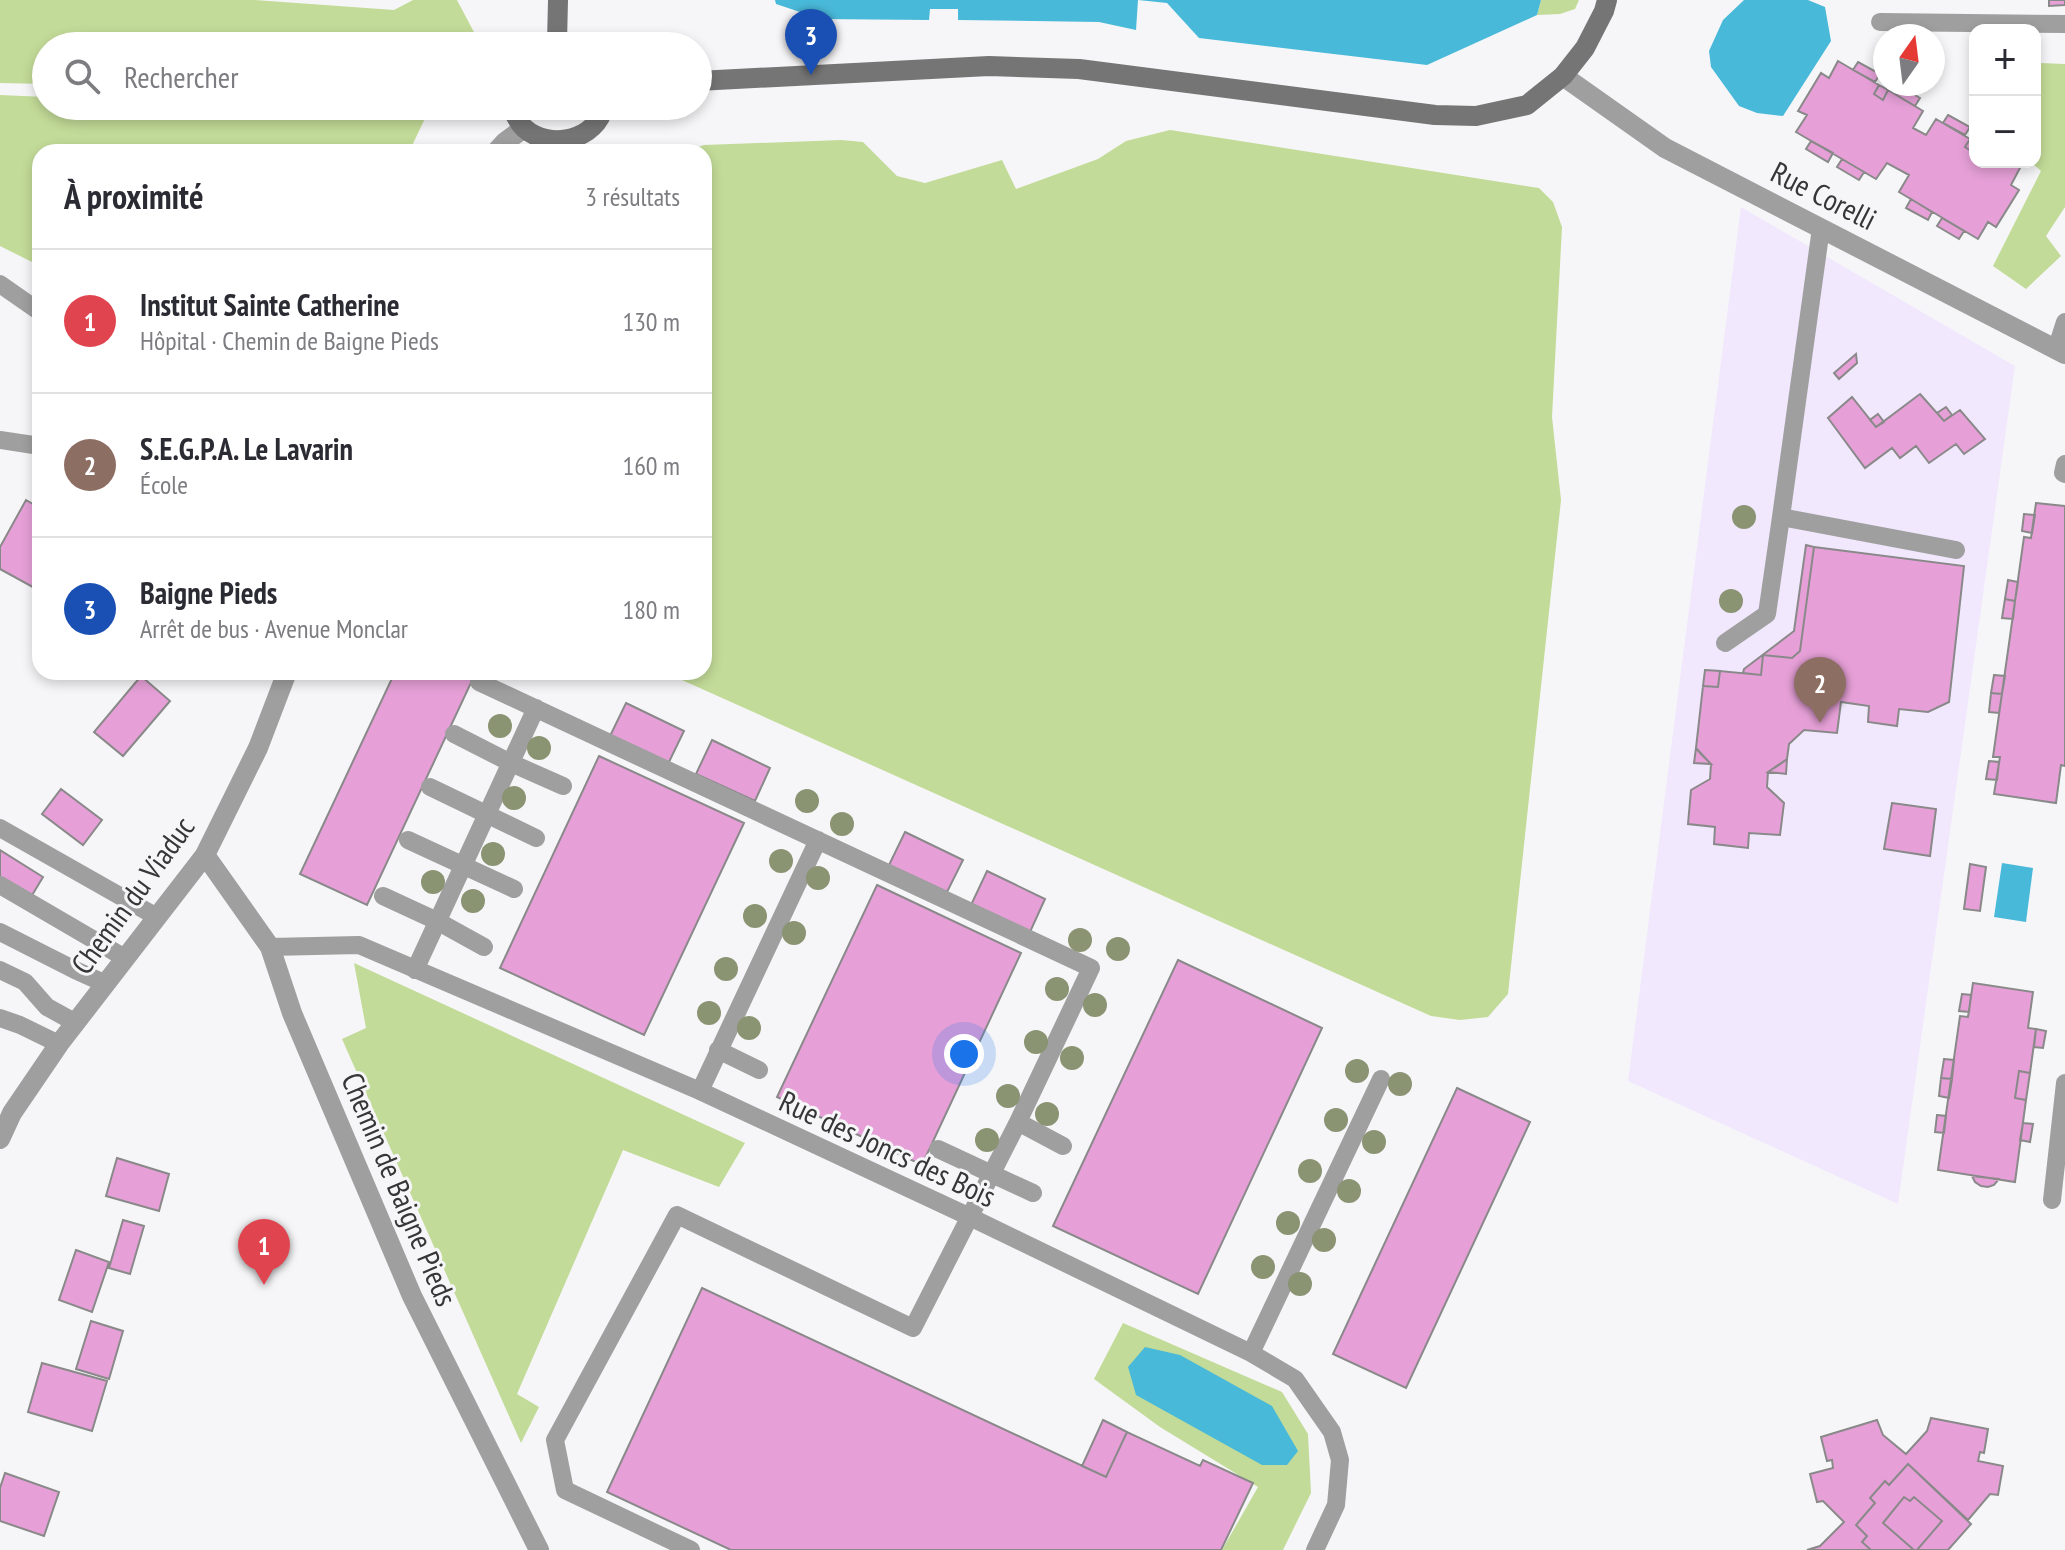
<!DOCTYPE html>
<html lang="fr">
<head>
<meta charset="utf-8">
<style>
	body { margin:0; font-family:"PT Sans Narrow",sans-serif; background:#f7f7f7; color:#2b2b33 }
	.controls { position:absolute; right:24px; top:24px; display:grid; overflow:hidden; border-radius:16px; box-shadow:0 4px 12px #0003 }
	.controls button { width:72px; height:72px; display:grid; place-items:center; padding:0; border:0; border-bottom:2px solid #e1e1e2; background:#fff; color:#2b2b33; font:40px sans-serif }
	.compass { position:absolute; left:1873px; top:24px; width:72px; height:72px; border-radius:50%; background:#fff; box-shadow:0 4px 12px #0003; rotate:14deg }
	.you { position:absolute; left:964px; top:1054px; width:28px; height:28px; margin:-20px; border:6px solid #fff; border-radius:50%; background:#1a73e8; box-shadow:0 0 0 12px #1a73e833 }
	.badge { display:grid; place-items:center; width:52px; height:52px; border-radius:50%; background:#a35f31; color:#fff; font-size:26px; font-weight:700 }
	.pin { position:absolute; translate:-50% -66px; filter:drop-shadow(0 2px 4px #0008) }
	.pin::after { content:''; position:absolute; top:42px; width:28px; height:24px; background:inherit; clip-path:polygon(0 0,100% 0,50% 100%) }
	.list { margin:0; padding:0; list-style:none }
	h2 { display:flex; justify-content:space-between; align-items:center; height:104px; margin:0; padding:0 32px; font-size:34px }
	h2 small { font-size:26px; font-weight:400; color:#7c7c81 }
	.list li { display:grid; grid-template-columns:52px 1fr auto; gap:24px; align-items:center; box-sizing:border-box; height:144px; padding:0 32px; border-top:2px solid #e1e1e2 }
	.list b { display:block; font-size:30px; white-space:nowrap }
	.list p { margin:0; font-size:26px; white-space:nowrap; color:#7c7c81 }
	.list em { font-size:26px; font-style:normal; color:#7c7c81 }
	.icon { flex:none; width:44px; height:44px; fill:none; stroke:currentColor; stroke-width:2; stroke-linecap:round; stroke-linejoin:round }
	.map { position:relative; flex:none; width:2065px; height:1550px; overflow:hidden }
	.search { position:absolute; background:#fff; box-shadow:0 4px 12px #0003; left:32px; top:32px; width:680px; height:88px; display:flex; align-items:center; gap:20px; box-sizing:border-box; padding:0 28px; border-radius:44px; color:#7c7c81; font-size:30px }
	.panel { position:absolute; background:#fff; box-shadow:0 4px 12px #0003; left:32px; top:144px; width:680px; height:536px; border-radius:24px }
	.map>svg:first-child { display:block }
	.education { fill:#f1e8fd }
	.green { fill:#c3db98 }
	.water { fill:#49b9d9 }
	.building { fill:#e6a0d7; stroke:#8a898a; stroke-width:2 }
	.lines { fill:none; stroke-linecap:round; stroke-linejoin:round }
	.lane { stroke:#9f9f9f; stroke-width:18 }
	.street { stroke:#9f9f9f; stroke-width:20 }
	.secondary { stroke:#767575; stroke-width:20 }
	.tree { fill:#8a9372 }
	.labels { text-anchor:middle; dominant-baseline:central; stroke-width:6; stroke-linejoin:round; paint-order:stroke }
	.street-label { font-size:30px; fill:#363637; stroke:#f6f6f8 }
</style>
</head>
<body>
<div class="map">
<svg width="2065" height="1550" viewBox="0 0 2065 1550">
	<rect width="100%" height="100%" fill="#f6f6f8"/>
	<path class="education" d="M1741 207 2015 366 1898 1204 1628 1081Z"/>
	<path class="green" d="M0 0H255L394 10 413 0H457L476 36 471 46H46V84L0 83Z
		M1541 0H1579L1575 9 1560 14 1537 15Z
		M2041 63 2065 64V207L2046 236 2061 256 2026 289 1993 266 2041 171 2031 162H2035V80Z
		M0 95 46 97V106H310L429 110 409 152H40V266L0 246Z
		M1170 130 1539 188 1553 202 1562 227 1552 417 1561 500 1508 994 1488 1017 1460 1020 1431 1016 664 672H704V152H684L704 145 841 140 863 142 897 176 925 183 1002 160 1016 189 1098 159 1126 141Z
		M354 963 745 1143 719 1187 623 1150 517 1394 539 1407 521 1443 342 1039 366 1028Z
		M1123 1323 1282 1392 1308 1434 1311 1493 1283 1550H1222L1258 1487 1160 1427 1094 1379Z"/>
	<path class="water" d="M775 0H1541L1537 15 1427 65 1199 38 1167 3 1138 0 1136 30 1099 22 958 20V9H930L929 20 818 19 815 13 809 15 776 4Z
		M1744 0H1808L1825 7 1831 41 1783 116 1757 113 1739 106 1711 67 1709 51 1723 20Z
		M2002 863 2033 868 2026 922 1994 917Z
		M1145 1347 1180 1355 1272 1406 1298 1451 1287 1465H1262L1136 1395 1128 1367Z"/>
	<path class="building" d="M2049 0H2065V5L2049 6Z
		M1838 61 1879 85 1874 94 1883 100 1888 90 1923 111 1913 128 1926 135 1936 119 1970 139 1965 147 1974 153 1975 152V162H2009L2020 168 2011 185 2019 190 1996 227 1988 222 1978 239 1899 192 1909 175 1887 163 1876 179 1796 132 1807 115 1798 111 1821 73 1829 78Z
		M1858 62 1880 74 1875 82 1853 70Z
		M1879 85 1888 90 1883 100 1874 94Z
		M1898 85 1920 98 1915 106 1893 93Z
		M1948 115 1970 127 1965 135 1943 123Z
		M1970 139 1975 142 1974 153 1965 147Z
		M1811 141 1833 153 1828 162 1806 149Z
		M1842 159 1864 172 1859 180 1837 167Z
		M1911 199 1932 212 1928 220 1906 208Z
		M1942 218 1964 231 1959 239 1937 226Z
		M1856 354 1857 363 1839 379 1834 373Z
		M1920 394 1944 421 1960 410 1985 439 1964 454 1956 444 1929 463 1916 446 1900 458 1892 448 1865 468 1828 418 1852 397 1876 427Z
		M1946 407 1952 415 1944 421 1937 413Z
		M1878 414 1884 422 1876 427 1870 420Z
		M26 500 40 508V591L0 569V547Z
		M2036 503 2065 506V766L2061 765 2056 803 1994 794 2000 757H1993L2015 601 2024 537 2031 538Z
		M2024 514 2035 515 2032 533 2022 531Z
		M1806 545 1814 547 1800 651 1792 658 1763 655 1761 675 1743 673 1744 669 1794 631Z
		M1814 547 1964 566 1949 702 1928 712 1899 709 1897 726 1868 722 1869 706 1841 702 1837 733 1804 730 1789 744 1787 759 1768 772 1767 787 1784 803 1780 835 1749 833 1748 848 1714 844 1715 827 1688 824 1691 790 1710 779 1711 764 1696 748 1703 686 1718 687 1720 671 1761 675 1763 655 1792 658 1800 651Z
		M2008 580 2018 582 2015 601 2005 599Z
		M2005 599 2015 601 2013 619 2002 618Z
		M1705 670 1720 671 1718 687 1703 686Z
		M395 672H476L367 905 300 874Z
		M1994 675 2005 676 2002 694 1991 693Z
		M141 676 170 701 123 756 94 732Z
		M1991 693 2002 694 1999 713 1989 712Z
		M626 703 684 731 668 764 610 736Z
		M712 740 770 768 755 801 696 774Z
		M1696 748 1701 754 1711 764 1694 763Z
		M599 756 744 823 644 1035 500 968Z
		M1787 759 1786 774 1768 772 1779 765Z
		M1989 761 1999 762 1997 780 1986 779Z
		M61 789 102 820 83 845 42 814Z
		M1892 803 1936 809 1930 856 1884 849Z
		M905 832 963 860 947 892 889 865Z
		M0 850 43 877 31 897 0 879Z
		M1970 864 1986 867 1980 911 1964 909Z
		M987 871 1045 899 1030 932 971 905Z
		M877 885 1021 953 922 1165 777 1097Z
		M1178 960 1322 1028 1198 1294 1053 1226Z
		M1973 983 2033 992 2028 1028 2036 1029 2030 1073 2019 1071 2015 1098 2026 1100 2015 1182 1938 1170 1960 1016 1968 1017Z
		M1962 994 1971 995 1969 1012 1959 1011Z
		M2036 1029 2046 1031 2043 1048 2034 1047Z
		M1944 1059 1954 1060 1952 1079 1941 1078Z
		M2019 1071 2030 1073 2026 1100 2015 1098Z
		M1941 1078 1952 1079 1949 1098 1939 1096Z
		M1457 1088 1530 1122 1406 1388 1333 1354Z
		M1937 1115 1946 1116 1944 1133 1935 1132Z
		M2023 1123 2033 1124 2030 1142 2020 1140Z
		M117 1158 169 1174 159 1211 106 1196Z
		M1972 1176 1999 1179 1994 1185 1988 1187 1981 1186 1975 1182Z
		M123 1220 144 1226 130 1274 109 1268Z
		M76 1250 109 1262 92 1312 59 1300Z
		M702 1288 1106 1477 1127 1432 1200 1466 1203 1460 1253 1483 1221 1550H731L607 1492Z
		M91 1321 123 1331 109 1379 76 1369Z
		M42 1363 107 1381 92 1431 28 1412Z
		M1931 1418 1988 1429 1984 1453 1980 1452 1978 1461 2003 1466 1998 1495 1990 1494 1968 1520 1908 1464 1889 1485 1885 1481 1870 1498 1875 1503 1856 1525 1867 1536 1862 1542 1871 1550H1807L1820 1546 1844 1522 1823 1501 1817 1502 1810 1474 1833 1468 1832 1460 1827 1461 1821 1437 1877 1420 1883 1435 1906 1454 1927 1431Z
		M1103 1420 1127 1432 1106 1477 1082 1466Z
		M1908 1464 1971 1524 1948 1550H1917L1942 1521 1914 1497 1910 1501 1904 1497 1883 1523 1914 1550H1871L1862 1542 1867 1536 1856 1525 1875 1503 1870 1498 1885 1481 1889 1485Z
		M5 1473 59 1492 44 1536 0 1521V1488Z
		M1904 1497 1910 1501 1914 1497 1942 1521 1917 1550H1914L1883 1523Z"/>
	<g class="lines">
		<path class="lane" d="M1880 22 2065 24
			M1821 228 1781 517 1956 550
			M0 284 40 312
			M2056 350 2065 322
			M0 440 40 446
			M2065 464 2063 473 2065 474
			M1725 643 1767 614 1781 517
			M479 682 1091 968 1018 1122 913 1328 677 1215 555 1440 565 1490 691 1550
			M454 734 511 763 563 786
			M430 787 536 838
			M0 828 157 917
			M408 840 514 889
			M0 885 125 958
			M383 896 437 921 484 947
			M0 932 75 970 106 984
			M270 947 359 945 700 1091 970 1217 1251 1353 1295 1379 1332 1432 1340 1460 1336 1505 1315 1550
			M0 970 25 982 47 1007 76 1023
			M415 970 536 708
			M0 1018 20 1025 59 1044
			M718 1050 759 1070
			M700 1091 818 840
			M1018 1122 1063 1146
			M938 1149 1033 1193
			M2052 1200 2065 1083
			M1251 1353 1381 1079"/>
		<path class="street" d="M1563 76 1665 148 2065 354
			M496 152 505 142 524 128
			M205 855 270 947 292 1013 412 1296 539 1550
			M0 1139 12 1113 59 1044 205 855 258 748 287 672"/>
		<path class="secondary" d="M557 42 558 0
			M540 46 557 42 571 46
			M698 81 989 66 1079 69 1435 115 1476 116 1527 105 1563 76 1585 48 1604 11 1607 0
			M511 106C514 113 519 123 524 128 550 151 597 140 604 106"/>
	</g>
	<g class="tree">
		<circle cx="1744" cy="517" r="12"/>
		<circle cx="1731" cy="601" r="12"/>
		<circle cx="500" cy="726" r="12"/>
		<circle cx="539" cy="748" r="12"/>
		<circle cx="514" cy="798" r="12"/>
		<circle cx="807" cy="801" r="12"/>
		<circle cx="842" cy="824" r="12"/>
		<circle cx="493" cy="854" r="12"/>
		<circle cx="781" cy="861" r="12"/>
		<circle cx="818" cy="878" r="12"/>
		<circle cx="433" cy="882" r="12"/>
		<circle cx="473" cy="901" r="12"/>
		<circle cx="755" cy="916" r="12"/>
		<circle cx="794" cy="933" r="12"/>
		<circle cx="1080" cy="940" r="12"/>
		<circle cx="1118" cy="949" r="12"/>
		<circle cx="726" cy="969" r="12"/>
		<circle cx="1057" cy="989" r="12"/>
		<circle cx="1095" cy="1005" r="12"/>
		<circle cx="709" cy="1013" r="12"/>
		<circle cx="749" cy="1028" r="12"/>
		<circle cx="1036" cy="1042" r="12"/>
		<circle cx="1072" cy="1058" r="12"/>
		<circle cx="1357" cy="1071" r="12"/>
		<circle cx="1400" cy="1084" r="12"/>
		<circle cx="1008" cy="1096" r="12"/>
		<circle cx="1047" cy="1114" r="12"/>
		<circle cx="1336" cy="1120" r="12"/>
		<circle cx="987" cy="1140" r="12"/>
		<circle cx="1374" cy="1142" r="12"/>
		<circle cx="1310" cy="1171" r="12"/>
		<circle cx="1349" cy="1191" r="12"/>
		<circle cx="1288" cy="1223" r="12"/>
		<circle cx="1324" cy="1240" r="12"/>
		<circle cx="1263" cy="1267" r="12"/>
		<circle cx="1300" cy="1284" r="12"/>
	</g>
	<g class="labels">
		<g class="street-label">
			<text transform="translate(1824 195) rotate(27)">Rue Corelli</text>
			<text transform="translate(132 895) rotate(-54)">Chemin du Viaduc</text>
			<text transform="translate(888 1148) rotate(25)">Rue des Joncs des Bois</text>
			<text transform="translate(400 1189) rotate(67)">Chemin de Baigne Pieds</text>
		</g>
	</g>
</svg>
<div class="controls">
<button>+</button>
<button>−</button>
</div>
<svg class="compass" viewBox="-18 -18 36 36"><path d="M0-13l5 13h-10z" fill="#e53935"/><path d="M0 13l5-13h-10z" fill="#7c7c81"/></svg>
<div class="you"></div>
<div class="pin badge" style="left:264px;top:1285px;background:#e0444e">1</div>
<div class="pin badge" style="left:1820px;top:723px;background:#8d6e63">2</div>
<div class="pin badge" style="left:811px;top:75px;background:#1a4fb4">3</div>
<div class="search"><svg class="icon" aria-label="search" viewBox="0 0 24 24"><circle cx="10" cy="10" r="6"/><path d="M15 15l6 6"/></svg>Rechercher</div>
<section class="panel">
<h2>À proximité<small>3 résultats</small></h2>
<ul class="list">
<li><span class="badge" style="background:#e0444e">1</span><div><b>Institut Sainte Catherine</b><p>Hôpital · Chemin de Baigne Pieds</p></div><em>130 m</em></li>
<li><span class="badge" style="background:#8d6e63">2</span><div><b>S.E.G.P.A. Le Lavarin</b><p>École</p></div><em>160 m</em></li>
<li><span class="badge" style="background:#1a4fb4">3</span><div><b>Baigne Pieds</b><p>Arrêt de bus · Avenue Monclar</p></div><em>180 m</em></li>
</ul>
</section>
</div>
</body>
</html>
